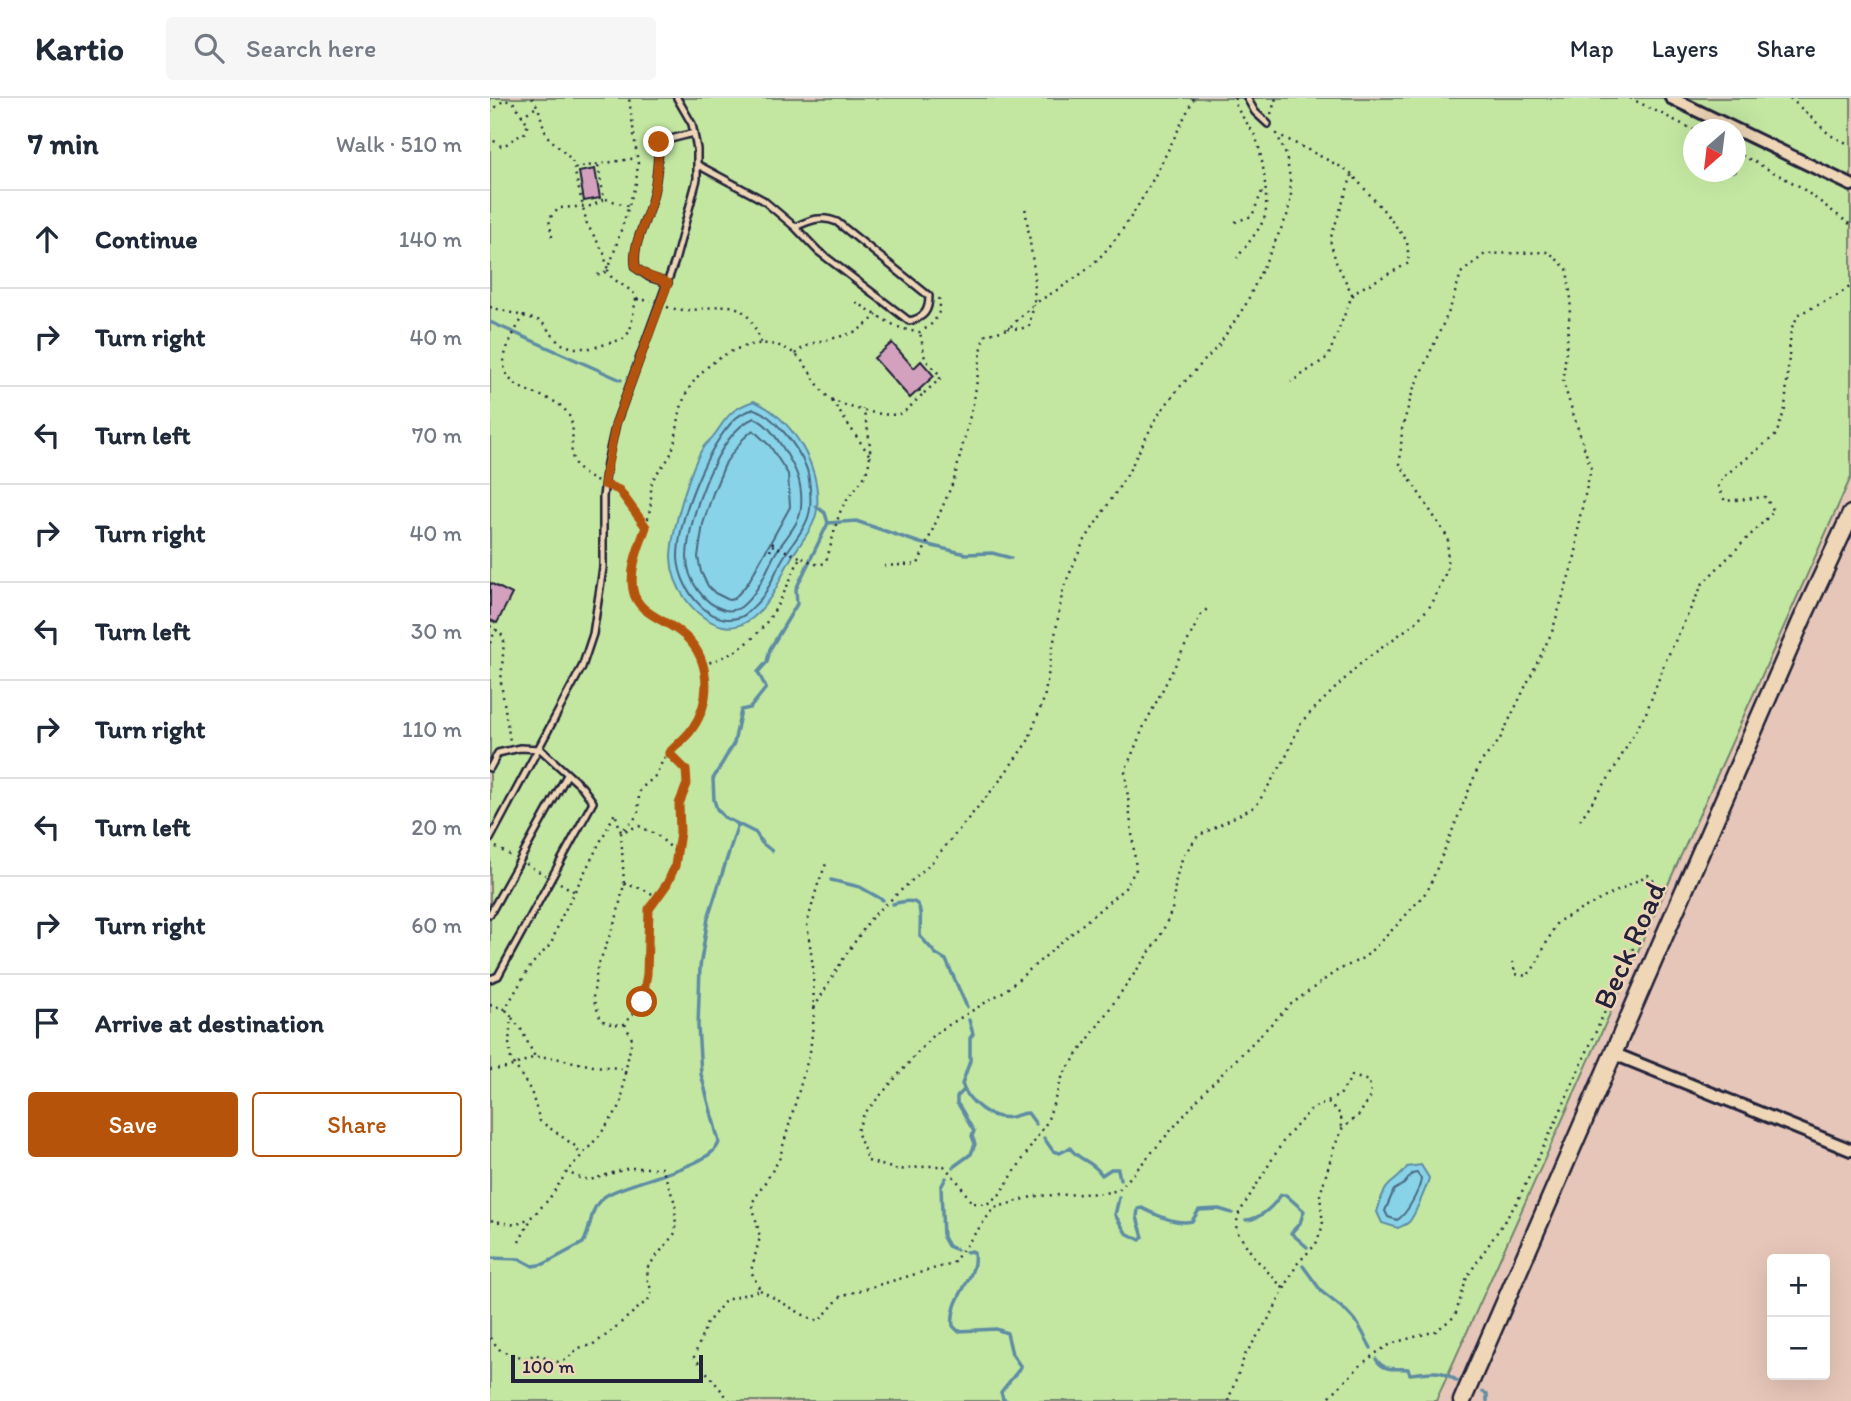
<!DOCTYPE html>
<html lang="en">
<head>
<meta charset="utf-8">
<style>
	body { margin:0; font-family:Itim,sans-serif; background:#f6f6f7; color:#1f2937 }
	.controls { position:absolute; right:21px; bottom:21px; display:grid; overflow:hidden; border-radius:7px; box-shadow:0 7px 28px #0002 }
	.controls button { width:63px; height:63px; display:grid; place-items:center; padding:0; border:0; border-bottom:2px solid #e0e1e3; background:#fff; color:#1f2937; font:35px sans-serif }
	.compass { position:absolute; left:1193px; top:21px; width:63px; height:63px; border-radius:50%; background:#fff; box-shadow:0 7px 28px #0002; rotate:208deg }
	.scale { position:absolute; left:21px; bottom:18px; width:192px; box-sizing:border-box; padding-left:7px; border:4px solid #22223b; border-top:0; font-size:19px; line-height:24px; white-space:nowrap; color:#22223b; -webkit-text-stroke:5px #eed6b6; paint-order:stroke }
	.stop { position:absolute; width:21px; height:21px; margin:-16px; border:5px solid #b45309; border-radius:50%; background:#fff }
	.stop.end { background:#b45309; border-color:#fff; box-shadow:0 2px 7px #0008 }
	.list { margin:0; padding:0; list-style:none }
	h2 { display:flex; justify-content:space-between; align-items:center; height:91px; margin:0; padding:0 28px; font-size:30px }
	h2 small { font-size:23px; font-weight:400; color:#747a83 }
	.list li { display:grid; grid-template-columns:46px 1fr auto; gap:21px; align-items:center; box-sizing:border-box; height:98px; padding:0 28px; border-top:2px solid #e0e1e3 }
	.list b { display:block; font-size:26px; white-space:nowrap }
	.list em { font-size:23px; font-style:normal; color:#747a83 }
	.actions { display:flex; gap:14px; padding:21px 28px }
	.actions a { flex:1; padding:16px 0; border:2px solid #b45309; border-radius:7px; text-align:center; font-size:24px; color:#b45309 }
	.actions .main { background:#b45309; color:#fff }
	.icon { flex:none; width:38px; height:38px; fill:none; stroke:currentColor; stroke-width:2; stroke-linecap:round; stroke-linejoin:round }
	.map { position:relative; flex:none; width:1361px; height:1303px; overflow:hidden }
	header { display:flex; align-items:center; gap:42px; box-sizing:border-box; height:98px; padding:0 35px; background:#fff; border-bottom:2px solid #e0e1e3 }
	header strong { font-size:33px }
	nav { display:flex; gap:38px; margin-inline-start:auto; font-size:24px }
	.search { width:490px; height:63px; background:#f6f6f7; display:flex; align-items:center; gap:18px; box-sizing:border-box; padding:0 24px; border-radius:7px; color:#747a83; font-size:26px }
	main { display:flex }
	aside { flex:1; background:#fff }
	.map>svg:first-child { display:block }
	.green { fill:#c3e7a1; stroke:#72846e; stroke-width:2; fill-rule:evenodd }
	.water { fill:#88d3e8; stroke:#5f8ca3; stroke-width:2 }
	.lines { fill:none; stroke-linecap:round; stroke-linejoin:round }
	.shore { stroke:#4b6980; stroke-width:2 }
	.stream { stroke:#5f8ca3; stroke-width:3.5 }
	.building { fill:#d3a1bd; stroke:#22223b; stroke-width:2 }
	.lane-casing { stroke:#22223b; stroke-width:10 }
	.street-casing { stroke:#22223b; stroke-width:16 }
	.secondary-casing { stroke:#22223b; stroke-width:21 }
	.path { stroke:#22223b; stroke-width:2.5; stroke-dasharray:2 5; stroke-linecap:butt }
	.lane { stroke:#eed6b6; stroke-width:5 }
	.street { stroke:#eed6b6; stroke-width:10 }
	.secondary { stroke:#eed6b6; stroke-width:16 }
	.route { stroke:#b45309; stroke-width:9 }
	.labels { text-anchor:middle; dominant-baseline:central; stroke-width:5; stroke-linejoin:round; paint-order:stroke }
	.street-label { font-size:30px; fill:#22223b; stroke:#eed6b6 }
</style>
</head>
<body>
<header>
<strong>Kartio</strong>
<div class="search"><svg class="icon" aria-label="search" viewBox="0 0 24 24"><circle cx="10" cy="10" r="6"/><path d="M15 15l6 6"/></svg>Search here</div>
<nav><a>Map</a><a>Layers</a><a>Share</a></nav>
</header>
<main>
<aside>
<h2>7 min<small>Walk · 510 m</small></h2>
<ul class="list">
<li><svg class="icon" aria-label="ahead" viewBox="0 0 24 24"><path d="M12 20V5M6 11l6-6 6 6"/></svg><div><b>Continue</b></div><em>140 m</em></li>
<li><svg class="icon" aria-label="right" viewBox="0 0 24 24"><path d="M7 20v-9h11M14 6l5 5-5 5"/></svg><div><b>Turn right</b></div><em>40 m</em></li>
<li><svg class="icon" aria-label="left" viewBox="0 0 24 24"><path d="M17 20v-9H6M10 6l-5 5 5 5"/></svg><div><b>Turn left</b></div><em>70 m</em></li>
<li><svg class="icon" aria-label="right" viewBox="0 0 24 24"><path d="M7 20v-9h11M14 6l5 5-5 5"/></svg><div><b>Turn right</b></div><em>40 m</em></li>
<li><svg class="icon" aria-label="left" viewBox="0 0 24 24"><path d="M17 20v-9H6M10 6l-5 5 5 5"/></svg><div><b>Turn left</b></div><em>30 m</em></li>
<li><svg class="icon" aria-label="right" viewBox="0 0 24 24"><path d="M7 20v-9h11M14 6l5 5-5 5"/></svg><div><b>Turn right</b></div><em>110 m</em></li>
<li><svg class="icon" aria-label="left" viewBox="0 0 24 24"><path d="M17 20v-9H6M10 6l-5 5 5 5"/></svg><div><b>Turn left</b></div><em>20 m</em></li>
<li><svg class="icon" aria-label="right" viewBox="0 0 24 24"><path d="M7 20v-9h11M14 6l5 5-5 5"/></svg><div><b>Turn right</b></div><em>60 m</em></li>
<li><svg class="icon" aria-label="arrive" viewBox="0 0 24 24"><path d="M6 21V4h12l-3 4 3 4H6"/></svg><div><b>Arrive at destination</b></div></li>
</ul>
<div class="actions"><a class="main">Save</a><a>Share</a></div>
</aside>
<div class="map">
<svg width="1361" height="1303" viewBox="0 0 1361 1303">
	<rect width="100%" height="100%" fill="#e6c6b8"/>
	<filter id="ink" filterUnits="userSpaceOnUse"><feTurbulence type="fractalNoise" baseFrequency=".0143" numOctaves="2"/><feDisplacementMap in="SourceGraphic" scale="14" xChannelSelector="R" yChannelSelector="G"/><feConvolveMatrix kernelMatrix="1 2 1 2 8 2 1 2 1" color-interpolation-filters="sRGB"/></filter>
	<g filter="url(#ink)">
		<path class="green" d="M0 0H1361V379L946 1303H0ZM1204 32H1246V74H1204Z"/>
		<path class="water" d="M264 303C303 321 331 368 327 411 325 430 309 446 300 462 293 474 288 489 280 500 275 507 266 519 258 523 251 528 240 530 233 528 204 521 182 489 181 460 181 435 200 369 214 348 217 344 222 341 225 336 231 328 236 318 245 312 251 308 258 305 264 303Z
			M931 1067 939 1080C937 1088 924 1119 919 1124 916 1127 912 1128 908 1130L892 1125 887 1114C890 1105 892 1093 900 1086 907 1080 912 1077 917 1069Z"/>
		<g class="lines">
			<path class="shore" d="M264 311C285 318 307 348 316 369 320 378 321 401 320 411 318 429 301 446 292 462 286 472 282 484 275 495 271 502 263 509 257 515 252 520 245 521 238 521 229 521 216 514 210 507 198 496 189 477 188 460 188 420 217 348 246 320 251 316 258 313 264 311Z
				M264 320C277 325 286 339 293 350 306 371 313 384 311 410 310 426 293 442 285 456 279 467 275 478 268 489 264 496 257 504 251 509 247 512 240 513 235 512 213 506 197 482 197 459 198 421 227 335 264 320Z
				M263 332 280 348 298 376 300 409 258 485 244 501 239 502 225 495 218 488 211 474 208 459 213 426 223 395 236 364 253 341Z
				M922 1076 927 1075 931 1081C930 1091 917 1117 907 1122L898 1119 895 1113 904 1092 914 1086Z"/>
			<path class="stream" d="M0 224 131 282
				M338 425 366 423 430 445 476 456 502 455 521 460
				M282 753 272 745 266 735 234 719 227 711 224 702 223 681 244 645 251 612 260 610 276 590 268 574 277 564 280 551 307 506 306 491 338 425 335 415 326 408
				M341 782 370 789 393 802
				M403 806C436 796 430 813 430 838L446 856 456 862 477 909
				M479 922 483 936 480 940V963L472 986C478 1004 501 1023 521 1019 527 1018 531 1015 538 1015L546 1026
				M554 1040 563 1053 570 1055 580 1050C589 1063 602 1062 612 1077L621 1071H628L630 1081
				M463 1069 481 1056 485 1046 482 1038 484 1033C477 1024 475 1015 467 1005V999L474 992
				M456 1080 451 1089 453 1139 458 1148 467 1152
				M629 1100 625 1117 636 1135 650 1142 653 1139 647 1119 648 1111 652 1110C666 1117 687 1127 702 1123L709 1112 729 1111 742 1115
				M756 1122C771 1121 783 1108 791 1097H796L814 1113 810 1125 801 1135 817 1149
				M476 1154 482 1153 484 1155C488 1182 459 1198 463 1228L468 1233 506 1231 517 1235 522 1256 531 1269 511 1294 513 1301 518 1303
				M0 1160 30 1161 43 1168 54 1166 93 1145C103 1129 98 1108 117 1097 139 1083 223 1069 229 1044L211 976 208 928 210 869 218 820 248 726
				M813 1168 832 1194 856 1213 868 1226 881 1250
				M886 1261C894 1274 905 1270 918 1271L920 1276C939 1275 949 1269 967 1283
				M993 1294 997 1296V1303"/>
		</g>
		<path class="building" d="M105 71 110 100 94 103 89 74Z
			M402 245 424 270 431 263 444 278 420 300 384 260Z
			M0 485 22 496 7 525 0 522Z"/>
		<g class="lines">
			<defs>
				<path id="lane" d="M757 0 765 14 778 26
					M208 67 273 102 305 129 328 153 419 223C434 220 439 213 439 198L347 124C332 117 320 122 305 129
					M178 185 159 179 146 170C141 149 155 126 161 105 167 85 168 64 169 44L204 35
					M0 670 8 655 30 650 50 651 92 689 103 704 8 878 0 881
					M0 741 92 569 103 536 113 470V399L117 365 126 325 185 163 207 81V51L202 26 187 0
					M0 816 77 677"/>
				<path id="street" d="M1181 0 1361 87
					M1122 955 1361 1052"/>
				<path id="secondary" d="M972 1303 1313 519 1361 416"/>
			</defs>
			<use href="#lane" class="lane-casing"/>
			<use href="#street" class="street-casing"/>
			<use href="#secondary" class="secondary-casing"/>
			<path class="path" d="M42 0 48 9 56 37 82 62 97 126 114 155 118 173 105 178
				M745 0 744 3C749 16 757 24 764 36 772 50 779 102 775 118 772 129 755 149 747 160
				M1140 0 1204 32
				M1300 0 1340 37 1361 47
				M0 14 14 2 23 4 38 26 34 36C24 39 20 46 11 48L0 40
				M781 16 786 0
				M31 18 47 9
				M1246 54 1309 88 1361 127
				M85 70 147 60
				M862 77 840 142 846 164 863 198
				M116 101 139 108
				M745 124 762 118 773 91
				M62 139 59 121 69 110 102 108 114 101 108 67
				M147 201 161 203
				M366 204C386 216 406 233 430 234 445 226 454 214 448 196
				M0 209 51 223 69 245 83 250H102L133 241 140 233 146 201 143 194 122 180 118 173 146 85 148 66 139 0
				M177 209C221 223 249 180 271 245
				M34 217C26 232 10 255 15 272 23 296 55 294 72 309 100 335 58 361 108 384
				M518 230 530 231 539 228 544 206C565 193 589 180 606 163 647 123 678 51 704 0
				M305 256C323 240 343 243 364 234 372 231 380 223 387 217
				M429 292 433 296 450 281V277L435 261 430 234
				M342 303 380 358
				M124 390 139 405 155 427
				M282 447 310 459
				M280 453 284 442
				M394 468 428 466 464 382 484 302 493 242 496 237 518 231 544 206 545 179 535 109
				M0 528 11 535 14 542 11 585 20 643
				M0 545 6 531
				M213 567C223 563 234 559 244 554 279 534 295 494 310 459L328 467 335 465C342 448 344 429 351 412 357 399 365 392 373 381 386 359 378 334 373 311
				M180 656 196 672 197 686 189 706 190 734 185 753
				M1090 722 1120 678 1156 615 1176 562 1213 485 1284 413 1275 399 1235 403 1228 389 1233 379 1286 337 1295 311 1301 231 1309 216 1345 199 1361 188
				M149 728 167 737 185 753V768L177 786 159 811 157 876 152 904 135 926 123 927 111 922 103 900 107 871 127 818 134 786 131 734Z
				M6 749 21 758
				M36 766 55 777
				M70 785 85 794
				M134 786 153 791 166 798
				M0 907 15 911 41 867 61 846 71 820 125 715 131 734C136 728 146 722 148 714 149 708 148 699 150 693 153 687 161 683 165 678 169 672 171 665 175 659 183 650 194 642 201 632 221 606 221 570 201 544 185 525 155 520 144 497 134 474 157 435 160 410 162 402 160 392 162 384 166 373 178 365 182 353 192 320 185 303 211 275 234 251 277 233 306 257 320 269 325 287 338 299 349 308 396 320 409 316 418 313 426 302 433 296
				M324 910 355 858 382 819 442 764 508 685 538 643 554 601 573 491 593 445 637 377 666 320 688 291 729 247 756 206 797 118 801 99 800 80 796 57 787 36 859 73 895 114 917 143 919 165 866 193 861 200 838 259 801 284
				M16 912 21 918 19 945 21 961 41 993 50 1023 85 1048 91 1058
				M22 920 31 931 45 959
				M0 972 17 970 45 959H60L103 968 130 970 135 975 131 1007 109 1038 77 1074 59 1101 43 1118 26 1127 0 1122
				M135 975 142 941 135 926
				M838 1004 851 1017 852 1031
				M29 1144 42 1119
				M270 1192 317 1219 329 1223 351 1198 463 1165 504 1110 545 1098 614 1095 629 1092 717 991 800 907 845 874 875 859 908 826 938 792 990 665 1009 643 1062 534 1086 455 1089 423 1101 371 1073 284 1081 201 1077 171 1059 154 995 156 971 175 960 211 923 292 912 331 910 366 958 440 957 472 942 506 925 525 871 565 811 624 795 661 766 708 708 738 693 758 686 780 682 812 670 839 573 977 557 1024 510 1096 497 1106 482 1105 468 1084 454 1068H440L408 1072 378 1063 367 1033 374 1016 444 936 516 892 636 789 646 771 635 673 654 628 711 517 720 508
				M0 1240 11 1253 38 1261 44 1256 67 1264 77 1261 88 1250 102 1247 114 1239 159 1201 162 1193 158 1184 157 1170 186 1134 185 1105 172 1070H139L100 1082 90 1080 77 1074
				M240 1303 204 1259 217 1225 236 1202 270 1192 261 1173 270 1139 262 1105 289 1062 320 954 324 917 323 869 317 826 327 789 337 763
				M738 1303 755 1257 781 1217 807 1166 826 1146 833 1127 830 1097 844 1050 852 1031 869 1017 881 998 879 983 862 978 850 997 821 1011 794 1042 748 1117 746 1132 764 1159 794 1191
				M835 1303 873 1265 889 1253 903 1245 946 1233 965 1218 977 1179 1026 1106 1066 1023 1170 790 1158 777 1067 824 1045 868 1037 878 1025 876 1023 864"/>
			<use href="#lane" class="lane"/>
			<use href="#street" class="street"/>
			<use href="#secondary" class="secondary"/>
		</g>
	</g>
	<g class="lines" filter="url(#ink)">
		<path class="route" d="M152 904 157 876 159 811 177 786 185 768 190 734 189 706 197 686 196 672 179 655C186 647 196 640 202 631 223 601 221 557 190 534 174 521 147 515 143 492 139 471 149 449 156 429L129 392 114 386 126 325 178 185 159 178 146 170C141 149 155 126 161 105 167 85 168 64 169 44"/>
	</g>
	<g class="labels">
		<g class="street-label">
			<text transform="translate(1139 847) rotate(-66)">Beck Road</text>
		</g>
	</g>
</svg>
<div class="controls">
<button>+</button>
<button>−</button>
</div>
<svg class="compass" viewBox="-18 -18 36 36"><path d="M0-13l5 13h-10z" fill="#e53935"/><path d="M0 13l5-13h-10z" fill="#747a83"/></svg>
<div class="scale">100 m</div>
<div class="stop" style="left:152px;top:904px"></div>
<div class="stop end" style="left:169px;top:44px"></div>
</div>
</main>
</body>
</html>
